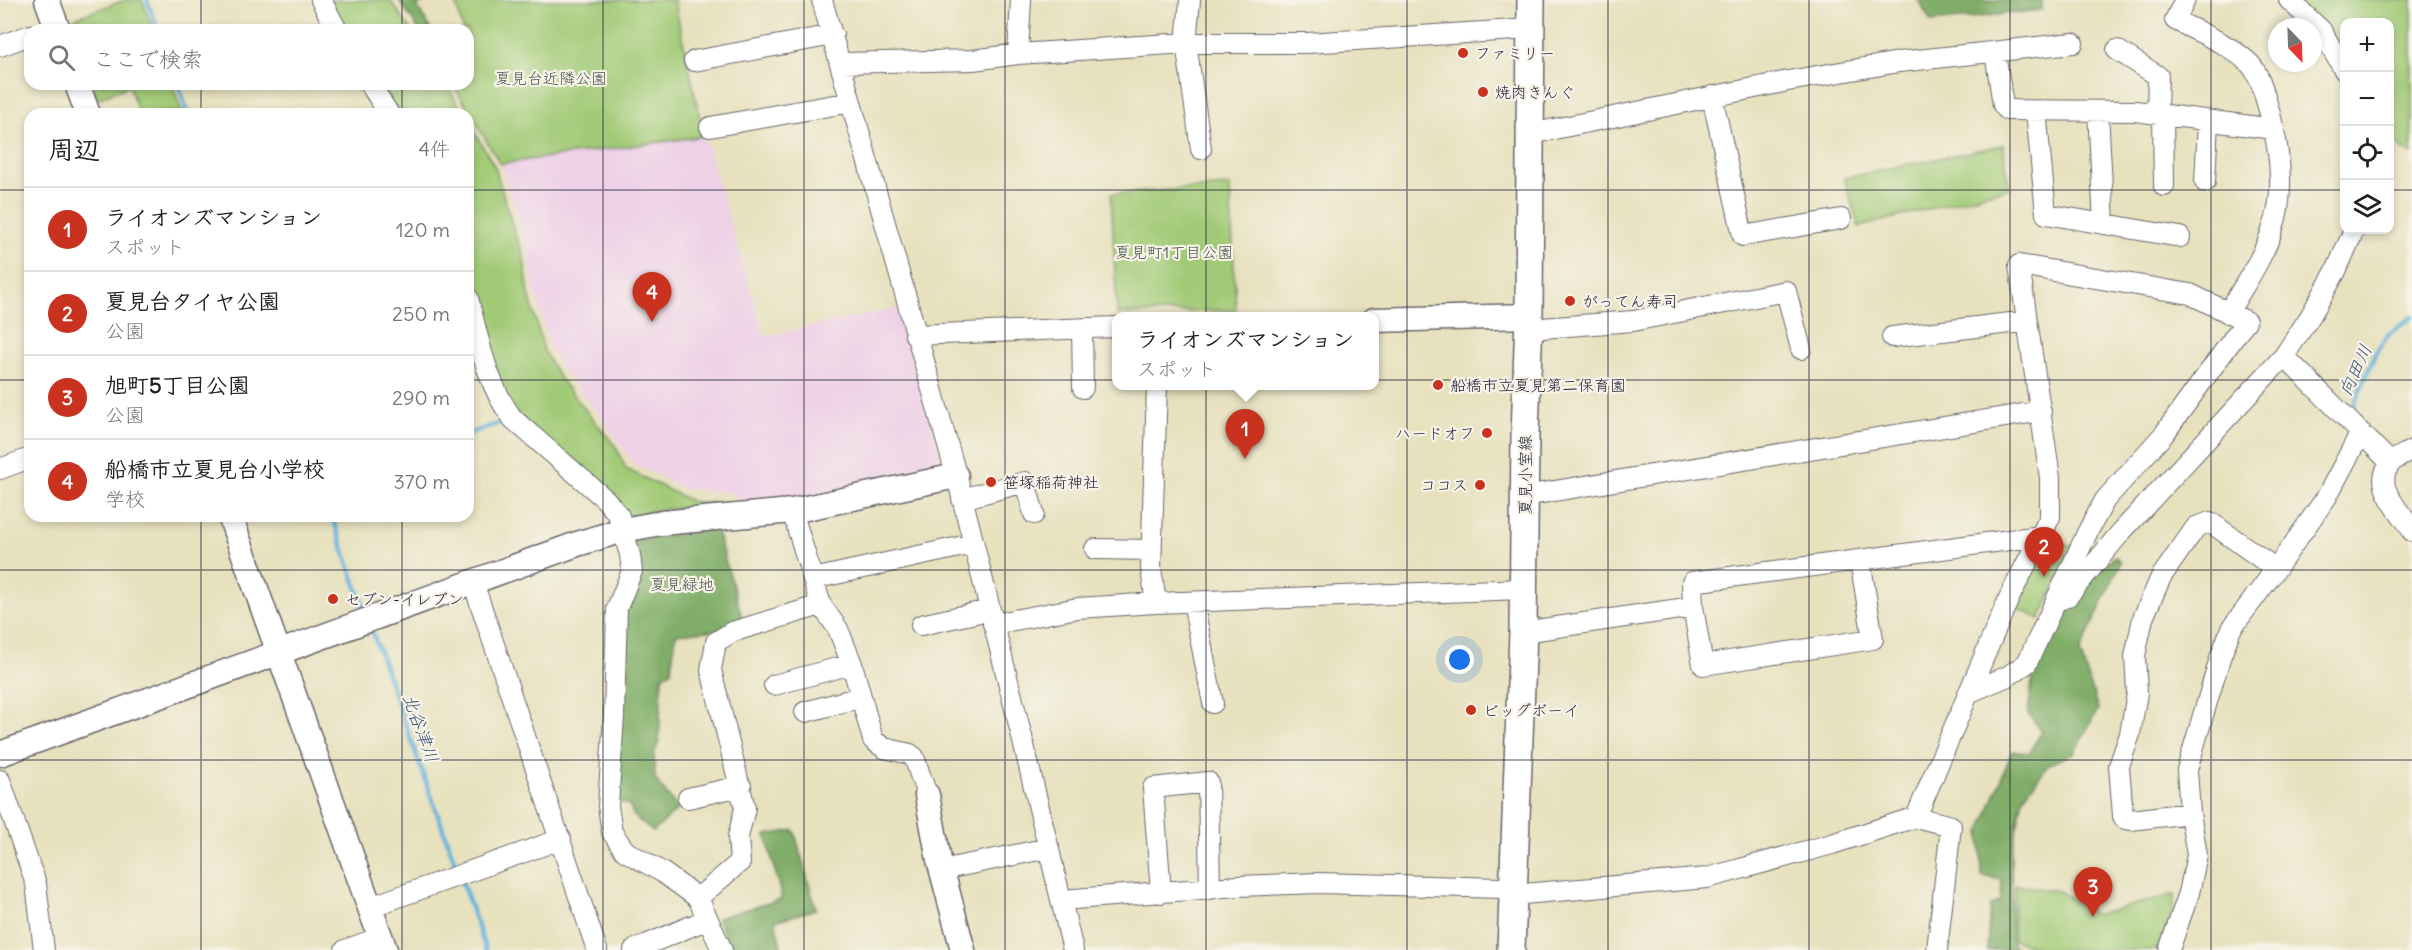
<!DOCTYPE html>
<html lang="ja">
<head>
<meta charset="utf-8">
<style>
	body { margin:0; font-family:Delius,"Klee One",sans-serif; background:#f6f6f6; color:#222 }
	.controls { position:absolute; right:18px; top:18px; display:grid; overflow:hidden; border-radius:12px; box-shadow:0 3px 9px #0003 }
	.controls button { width:54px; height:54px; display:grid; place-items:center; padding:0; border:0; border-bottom:2px solid #e0e0e0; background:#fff; color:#222; font:30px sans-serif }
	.compass { position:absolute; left:2268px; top:18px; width:54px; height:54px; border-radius:50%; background:#fff; box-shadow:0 3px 9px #0003; rotate:157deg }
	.you { position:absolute; left:1460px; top:660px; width:21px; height:21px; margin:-15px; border:4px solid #fff; border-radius:50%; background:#1a73e8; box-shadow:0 0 0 9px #1a73e833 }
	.badge { display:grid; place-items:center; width:39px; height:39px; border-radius:50%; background:#c8321e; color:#fff; font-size:20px; font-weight:700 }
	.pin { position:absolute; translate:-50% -50px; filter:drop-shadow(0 2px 3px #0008) }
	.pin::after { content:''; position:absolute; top:32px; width:21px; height:18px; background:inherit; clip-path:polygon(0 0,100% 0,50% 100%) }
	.popup { position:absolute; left:1112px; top:312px; width:267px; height:78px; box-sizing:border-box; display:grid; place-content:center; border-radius:12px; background:#fff; filter:drop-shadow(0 2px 4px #0005); font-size:20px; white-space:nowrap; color:#767676 }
	.popup b { font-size:22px; color:#222 }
	.popup::after { content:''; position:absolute; left:50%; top:100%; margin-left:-12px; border:12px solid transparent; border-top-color:#fff }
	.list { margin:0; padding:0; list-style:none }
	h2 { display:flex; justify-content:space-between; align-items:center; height:78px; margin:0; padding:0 24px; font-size:26px }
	h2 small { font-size:20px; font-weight:400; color:#767676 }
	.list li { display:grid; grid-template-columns:39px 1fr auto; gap:18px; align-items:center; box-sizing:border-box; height:84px; padding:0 24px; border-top:2px solid #e0e0e0 }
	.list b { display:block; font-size:22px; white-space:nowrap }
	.list p { margin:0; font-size:20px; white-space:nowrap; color:#767676 }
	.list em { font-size:20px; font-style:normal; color:#767676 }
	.icon { flex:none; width:33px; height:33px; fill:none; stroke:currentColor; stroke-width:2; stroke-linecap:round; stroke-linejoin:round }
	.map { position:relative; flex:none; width:2412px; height:950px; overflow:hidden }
	.search { position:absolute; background:#fff; box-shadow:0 3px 9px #0003; left:24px; top:24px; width:450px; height:66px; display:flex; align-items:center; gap:15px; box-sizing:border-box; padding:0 21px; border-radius:18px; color:#767676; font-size:22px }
	.panel { position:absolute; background:#fff; box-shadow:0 3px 9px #0003; left:24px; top:108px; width:450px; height:414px; border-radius:18px }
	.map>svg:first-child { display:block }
	.built { fill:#eed0e7 }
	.green { fill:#a1ca76; stroke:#627658; stroke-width:1.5 }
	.forest { fill:#80ae67; stroke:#516851; stroke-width:1.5 }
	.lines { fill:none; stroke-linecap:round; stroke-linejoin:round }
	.stream { stroke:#62b2dc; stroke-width:4.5 }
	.minor-casing { stroke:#676569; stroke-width:22 }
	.tertiary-casing { stroke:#676569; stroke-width:27 }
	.secondary-casing { stroke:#676569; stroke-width:30 }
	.minor { stroke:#fff; stroke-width:20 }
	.tertiary { stroke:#fff; stroke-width:24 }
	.secondary { stroke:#fff; stroke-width:27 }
	.grid { fill:none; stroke:#22223b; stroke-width:1.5; stroke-opacity:0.55 }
	.poi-dot { fill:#c8321e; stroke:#f7f3e8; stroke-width:2 }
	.labels { text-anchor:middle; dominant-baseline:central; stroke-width:4.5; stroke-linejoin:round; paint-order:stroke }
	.poi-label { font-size:16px; fill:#22223b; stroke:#f7f3e8; text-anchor:start }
	.park-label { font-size:16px; fill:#48544d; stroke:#f7f3e8 }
	.street-label { font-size:16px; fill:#22223b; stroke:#f7f3e8 }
	.water-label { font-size:18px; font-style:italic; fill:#385473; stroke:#f7f3e8 }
</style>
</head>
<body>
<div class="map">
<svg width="2412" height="950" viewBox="0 0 2412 950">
	<rect width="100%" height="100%" fill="#f7f3e8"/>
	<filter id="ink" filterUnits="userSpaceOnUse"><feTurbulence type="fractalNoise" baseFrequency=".0167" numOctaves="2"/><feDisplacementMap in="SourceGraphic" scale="12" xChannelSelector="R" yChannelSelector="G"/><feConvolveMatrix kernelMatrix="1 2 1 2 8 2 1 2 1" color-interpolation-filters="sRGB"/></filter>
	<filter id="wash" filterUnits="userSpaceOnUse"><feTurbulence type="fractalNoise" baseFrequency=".008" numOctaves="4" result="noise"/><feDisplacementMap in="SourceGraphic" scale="24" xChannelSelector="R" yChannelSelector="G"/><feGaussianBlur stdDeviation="1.35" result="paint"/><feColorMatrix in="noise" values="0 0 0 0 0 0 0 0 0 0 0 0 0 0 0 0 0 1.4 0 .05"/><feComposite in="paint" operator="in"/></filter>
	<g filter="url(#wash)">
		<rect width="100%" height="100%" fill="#e7e1be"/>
		<path class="built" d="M704 136 765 336 902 307 943 468 822 496 747 505 730 492 685 489 633 463 603 419 566 375 550 349 535 294 529 252 500 164Z"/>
		<path class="green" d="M125 0H142L153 30H73L69 20Z
			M326 0H390L411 30H342Z
			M455 0H674L704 136 500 164 453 84H468V30H463Z
			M2296 0H2412V154L2403 150 2390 137V22H2344V59Z
			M92 84H172L182 112 139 114 129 86 97 99Z
			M375 84H446L464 114H395Z
			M468 121 495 167 514 231 523 253 529 294 544 351 560 379 616 447 626 469 691 501 728 505 658 510 623 517 507 403 468 277Z
			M2003 145 2009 188 1859 227 1844 178Z
			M1230 186 1236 310 1117 314 1111 194Z
			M2047 536 2073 547 2040 619 2014 607Z
			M2015 885 2059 891 2096 915 2175 894 2171 919 2156 950H2044L2013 940Z"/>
		<path class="forest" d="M399 0H423L425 2 417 6 431 30H419Z
			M1918 0H2042V10L1931 22Z
			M716 529 743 620 717 630 676 634 671 671 662 677 659 742 654 753 655 779 678 809 653 832 634 816 629 805 614 800 622 611 631 541Z
			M2115 556 2121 562 2080 652 2098 709 2074 753 2049 764 2023 798 2011 854 2012 944 2019 950H1987L1990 906 2001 901 2002 880 1982 876 1980 833 2012 751 2029 753 2042 731 2028 714 2033 672 2039 648 2060 607Z
			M794 830 816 909 775 921 782 950H731L717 918 782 899 766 835Z"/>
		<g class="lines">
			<path class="stream" d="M147 0 158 30
				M178 84 188 114
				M2351 411 2376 352 2389 334 2412 317
				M468 434 502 422
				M332 516 366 614
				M247 517 250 516
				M371 628 458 871
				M461 879 486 950"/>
		</g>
	</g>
	<g filter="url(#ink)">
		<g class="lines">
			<defs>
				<path id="minor" d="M321 0 337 30
					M822 0 959 485 1021 733 1073 950
					M1190 0 1186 43 1201 149
					M2185 0 2175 20C2200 33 2230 44 2250 64 2261 76 2264 95 2269 110 2279 146 2286 191 2273 228 2263 258 2244 285 2228 313
					M2289 0 2321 30 2344 70
					M0 46 30 35
					M2117 50 2158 76 2157 114
					M1995 52 2003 105 2007 110 2135 111 2274 129
					M1018 54 1021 0
					M694 61 833 35
					M841 63 973 60 1018 54 1186 43H1307L1531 29
					M370 84 389 114
					M1712 96 1743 236 1841 219
					M2036 111 2046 214 2180 237
					M2098 111 2104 224
					M2163 115 2164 186
					M710 127 851 102
					M1530 134 1788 81 1899 62 2073 43
					M2205 182 2208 121
					M468 298C479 340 486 383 513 419L606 500 619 516 630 555 632 571 617 608 614 716 608 806 612 832 625 851 662 872 698 898 722 950
					M1082 329 1083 388
					M1529 329 1633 321 1786 291 1801 349
					M915 335 1116 327
					M1892 337 2027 321
					M2284 356 2391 463
					M1157 386 1151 568 1156 603 1523 589
					M2412 450C2406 454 2396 457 2391 463 2370 486 2403 512 2412 531
					M0 469 30 458
					M1524 496 2041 411
					M962 499 1025 482 1034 514
					M792 511 821 605 838 629 852 664 873 740 884 748 910 754 914 757 927 795
					M1095 549 1152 550
					M813 579 973 544
					M473 582 597 950
					M2062 599 2068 596 2122 531 2284 356 2311 315 2336 271 2354 230
					M1193 602 1213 703
					M1693 607 1703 665 1873 639 1860 560
					M993 624 1078 608 1156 603
					M921 625 989 610
					M1523 632 1693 607 1692 582 2040 536
					M774 685 852 664
					M805 712 861 697
					M0 780 36 884 44 950
					M688 798 741 786
					M2190 813 2131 820 2125 819 2123 816 2119 766 2130 734 2137 693 2135 656 2143 618 2161 577 2196 527 2210 522 2276 569
					M1916 817 2009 598 2050 517V478L2019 265 2190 294 2246 321 2164 434 2105 500 2088 531 2027 663 2008 676 1968 693
					M941 870 1049 848
					M1161 893 1153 788 1208 782 1210 889
					M698 898 740 862 738 837 745 808 711 670 716 642 732 632 821 605
					M1062 900 1238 886 1319 883 1502 888 1523 894 1707 878 1832 844 1916 817 1951 826 1937 950
					M370 907 561 839
					M345 950 381 937
					M634 950 708 919
					M2169 950 2189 893 2197 855 2190 813 2187 770 2220 658 2231 629 2276 569 2326 498 2361 432"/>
				<path id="tertiary" d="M47 0 58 30
					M77 84 88 114
					M1374 320 1529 316
					M230 516 385 950
					M0 754 577 544 623 530 661 523 792 511 956 476
					M927 795 939 860 963 950"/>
				<path id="secondary" d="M1511 950 1523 632 1525 436 1529 316 1531 0"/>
			</defs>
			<use href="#minor" class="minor-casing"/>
			<use href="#tertiary" class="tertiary-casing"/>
			<use href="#secondary" class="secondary-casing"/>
			<use href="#minor" class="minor"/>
			<use href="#tertiary" class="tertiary"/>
			<use href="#secondary" class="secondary"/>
		</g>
	</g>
	<path class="grid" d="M201 0V30M402 0V30M603 0V950M804 0V950M1005 0V950M1206 0V950M1407 0V950M1608 0V950M1809 0V950M2010 0V950M2211 0V950M201 84V114M402 84V114M0 190H30M468 190H2344M2390 190H2412M0 380H30M468 380H2412M201 516V950M402 516V950M0 570H2412M0 760H2412"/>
	<g class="poi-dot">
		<circle cx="1463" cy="53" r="6"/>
		<circle cx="1483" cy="92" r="6"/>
		<circle cx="1570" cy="301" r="6"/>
		<circle cx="1438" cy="385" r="6"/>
		<circle cx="1487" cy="433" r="6"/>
		<circle cx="991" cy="482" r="6"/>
		<circle cx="1480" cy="485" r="6"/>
		<circle cx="333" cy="599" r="6"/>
		<circle cx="1471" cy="710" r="6"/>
	</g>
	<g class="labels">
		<g class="poi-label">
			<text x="1475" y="53">ファミリー</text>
			<text x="1495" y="92">焼肉きんぐ</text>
			<text x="1582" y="301">がってん寿司</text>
			<text x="1450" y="385">船橋市立夏見第二保育園</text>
			<text x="1475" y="433" text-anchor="end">ハードオフ</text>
			<text x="1003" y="482">笹塚稲荷神社</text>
			<text x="1468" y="485" text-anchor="end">ココス</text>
			<text x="345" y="599">セブン-イレブン</text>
			<text x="1483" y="710">ビッグボーイ</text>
		</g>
		<g class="park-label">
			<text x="551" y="78">夏見台近隣公園</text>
			<text x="1174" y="252">夏見町1丁目公園</text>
			<text x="682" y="584">夏見緑地</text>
		</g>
		<g class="street-label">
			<text transform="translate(1525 475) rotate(-90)">夏見小室線</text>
		</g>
		<g class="water-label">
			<text transform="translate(2355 370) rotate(-65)">向田川</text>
			<text transform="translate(421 728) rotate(70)">北谷津川</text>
		</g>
	</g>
</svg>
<div class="controls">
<button>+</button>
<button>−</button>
<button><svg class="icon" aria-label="locate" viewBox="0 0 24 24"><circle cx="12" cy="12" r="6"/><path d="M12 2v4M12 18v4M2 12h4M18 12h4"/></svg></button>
<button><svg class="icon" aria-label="layers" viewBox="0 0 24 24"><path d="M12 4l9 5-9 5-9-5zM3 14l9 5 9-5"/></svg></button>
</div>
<svg class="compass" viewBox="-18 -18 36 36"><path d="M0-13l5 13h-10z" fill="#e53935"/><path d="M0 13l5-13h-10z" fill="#767676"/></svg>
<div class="you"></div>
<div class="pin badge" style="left:1245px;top:459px">1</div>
<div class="popup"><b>ライオンズマンション</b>スポット</div>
<div class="pin badge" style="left:2044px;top:577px">2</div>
<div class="pin badge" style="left:2093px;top:917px">3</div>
<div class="pin badge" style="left:652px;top:322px">4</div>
<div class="search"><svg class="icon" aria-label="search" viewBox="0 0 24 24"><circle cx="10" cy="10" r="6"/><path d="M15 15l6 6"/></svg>ここで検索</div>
<section class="panel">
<h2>周辺<small>4件</small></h2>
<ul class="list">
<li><span class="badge">1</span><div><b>ライオンズマンション</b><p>スポット</p></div><em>120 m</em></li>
<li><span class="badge">2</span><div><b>夏見台タイヤ公園</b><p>公園</p></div><em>250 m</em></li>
<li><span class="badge">3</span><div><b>旭町5丁目公園</b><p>公園</p></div><em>290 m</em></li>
<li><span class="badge">4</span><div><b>船橋市立夏見台小学校</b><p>学校</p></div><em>370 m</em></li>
</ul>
</section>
</div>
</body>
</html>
